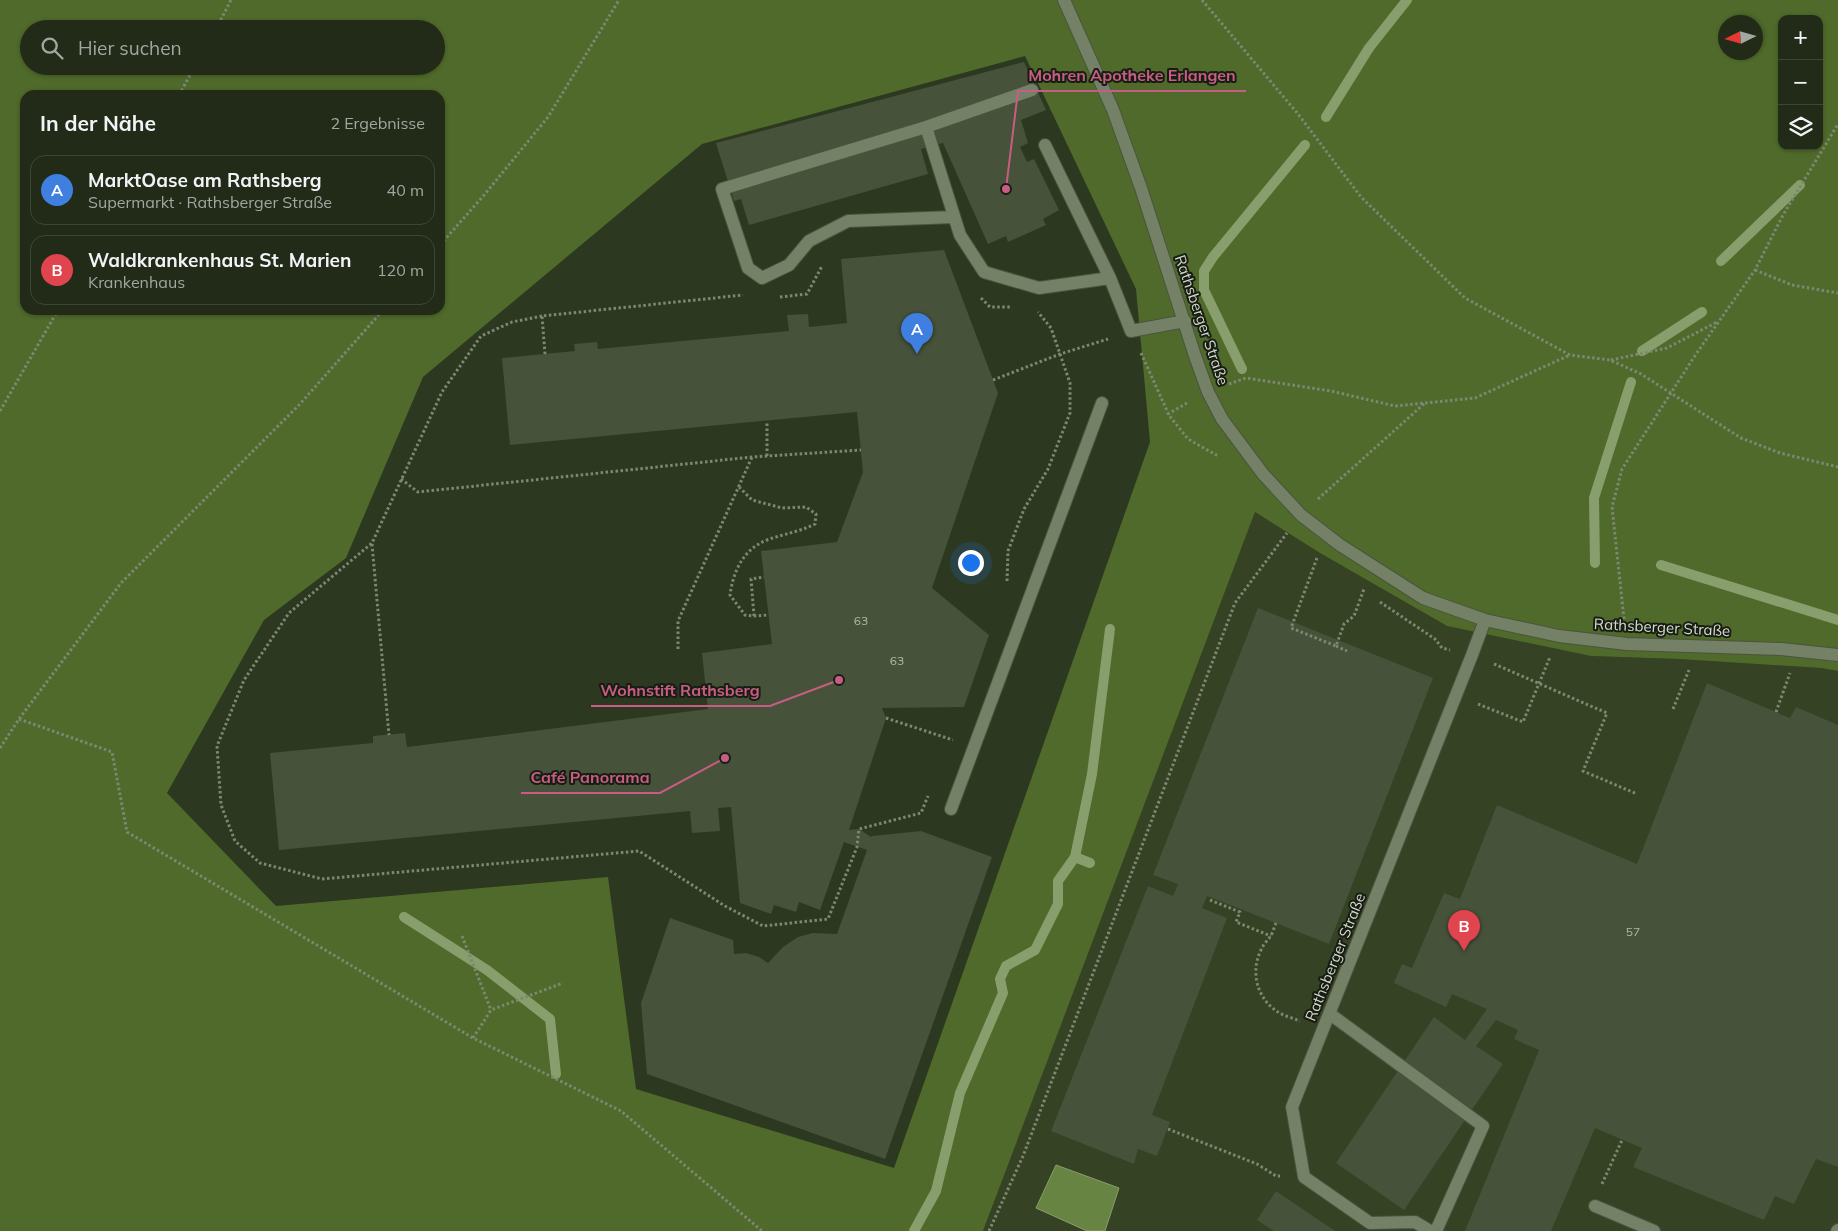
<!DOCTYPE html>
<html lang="de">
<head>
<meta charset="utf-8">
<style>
	body { margin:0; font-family:Mulish,sans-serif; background:#2a3221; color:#f1f3f6 }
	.controls { position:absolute; right:15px; top:15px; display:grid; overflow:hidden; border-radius:10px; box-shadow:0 1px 4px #0004 }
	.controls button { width:45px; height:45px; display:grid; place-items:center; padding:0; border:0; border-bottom:1px solid #3f4637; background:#222a18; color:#f1f3f6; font:25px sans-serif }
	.compass { position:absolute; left:1718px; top:15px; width:45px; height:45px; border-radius:50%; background:#222a18; box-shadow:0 1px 4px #0004; rotate:265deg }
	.you { position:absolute; left:970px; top:562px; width:18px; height:18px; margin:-12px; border:4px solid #fff; border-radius:50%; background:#1a73e8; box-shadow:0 0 0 8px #1a73e833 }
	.badge { display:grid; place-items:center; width:32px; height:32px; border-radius:50%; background:#ea580c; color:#fff; font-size:16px; font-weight:700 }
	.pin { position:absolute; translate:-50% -41px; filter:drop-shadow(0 1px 2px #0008) }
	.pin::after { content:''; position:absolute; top:26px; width:18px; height:15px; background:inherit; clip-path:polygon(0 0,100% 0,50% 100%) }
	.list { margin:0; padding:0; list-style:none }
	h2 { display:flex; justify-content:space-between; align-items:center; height:65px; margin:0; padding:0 20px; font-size:21px }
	h2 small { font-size:16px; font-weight:400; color:#a2a7a2 }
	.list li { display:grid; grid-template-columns:32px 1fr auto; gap:15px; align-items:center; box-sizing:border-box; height:70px; margin:0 10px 10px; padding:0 10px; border:1px solid #3f4637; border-radius:15px }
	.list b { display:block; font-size:19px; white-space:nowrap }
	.list p { margin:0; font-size:16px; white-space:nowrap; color:#a2a7a2 }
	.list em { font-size:16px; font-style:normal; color:#a2a7a2 }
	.icon { flex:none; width:28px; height:28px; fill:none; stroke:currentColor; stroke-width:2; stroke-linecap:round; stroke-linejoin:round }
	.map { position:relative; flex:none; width:1838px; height:1231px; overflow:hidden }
	.search { position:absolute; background:#222a18; box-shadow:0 1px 4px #0004; left:20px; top:20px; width:425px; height:55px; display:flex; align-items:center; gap:12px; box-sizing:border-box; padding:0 18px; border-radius:28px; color:#a2a7a2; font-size:19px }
	.panel { position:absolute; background:#222a18; box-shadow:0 1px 4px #0004; left:20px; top:90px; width:425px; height:225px; border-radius:15px }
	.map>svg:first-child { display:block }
	.built { fill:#354224 }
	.forest { fill:#4f6a2a; fill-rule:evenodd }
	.water { fill:#678443; stroke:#889e6c }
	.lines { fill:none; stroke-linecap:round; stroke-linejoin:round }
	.stream { stroke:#889e6c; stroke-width:10 }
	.building { fill:#465239 }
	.minor-casing { stroke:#4a543f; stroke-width:14 }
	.path { stroke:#7d8773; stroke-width:3; stroke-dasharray:2.5 2.5; stroke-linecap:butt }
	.minor { stroke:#758167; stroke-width:12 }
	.labels { text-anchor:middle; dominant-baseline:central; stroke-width:4; stroke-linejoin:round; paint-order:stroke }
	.number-label { font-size:12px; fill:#b0baa8 }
	.street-label { font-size:15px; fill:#d4dccd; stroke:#181d13 }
	.leader { fill:none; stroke:#c85d83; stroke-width:2 }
	.callout-dot { fill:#c85d83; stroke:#181d13; stroke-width:2 }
	.callout-label { font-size:16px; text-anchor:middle; font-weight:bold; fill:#c85d83; stroke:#181d13; stroke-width:4; stroke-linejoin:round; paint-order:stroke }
</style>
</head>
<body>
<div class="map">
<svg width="1838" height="1231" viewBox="0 0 1838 1231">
	<rect width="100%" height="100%" fill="#2d3820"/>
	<path class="built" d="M1255 512 1320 553 1447 626 1591 656 1679 659 1821 668 1838 671V1231H983Z"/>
	<path class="forest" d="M0 0H1838V671L1821 668 1679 659 1591 656 1447 626 1320 553 1255 512 983 1231H0ZM1782 19H1819V146H1782ZM1726 22H1756V52H1726ZM29 29H436V66H29ZM1025 56 1136 289 1150 442 894 1168 636 1089 608 877 276 906 167 793 264 620 346 558 423 377 702 144ZM25 95H440V310H25Z"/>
	<path class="water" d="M1056 1165 1119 1188 1105 1231H1087L1036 1208Z"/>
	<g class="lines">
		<path class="stream" d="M1326 117 1369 48 1407 0
			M1721 261 1800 185
			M1642 351 1702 312
			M1242 369 1204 290V271L1213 257 1305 145
			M1595 563 1594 498 1631 382
			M1661 565 1838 620
			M1075 857 1090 863
			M404 917 487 970 550 1019 556 1074
			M914 1231 936 1191 960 1093 1003 993 1000 979 1006 966 1035 950 1058 904V881L1075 857 1092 774 1110 629"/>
	</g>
	<path class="building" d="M1024 62 1046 110 1021 120 1028 143 1020 147 1027 162 1034 159 1059 210 1043 219 1046 225 1008 242 1006 236 988 244 943 143 921 149 928 174 749 225 741 199 734 201 716 143Z
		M944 250 998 393 932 588 989 635 964 707 882 708 886 718 849 830 859 829 871 837 872 836 921 831 992 857 885 1159 647 1074 641 1003 670 918 733 940 734 954 746 953 759 957 768 963 783 947 798 937 813 933 837 934 867 850 844 842 820 910 799 902 796 912 774 905 771 914 740 903 731 807 718 808 720 831 692 833 690 811 279 850 270 753 373 743V736L405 733 407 747 708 709 702 653 772 644 761 551 837 542 863 472 857 412 510 445 502 358 575 351 574 344 597 342 598 349 789 331 787 315 808 314 809 327 847 323 841 259Z
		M1258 608 1433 678 1329 944 1207 896 1202 908 1227 918 1152 1115 1170 1122 1157 1156 1138 1149 1134 1164 1051 1131 1148 886 1173 896 1178 884 1153 875Z
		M1707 683 1790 718 1796 707 1838 725V1167L1816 1159 1794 1204 1775 1196 1764 1220 1633 1167 1642 1148 1595 1128 1551 1231H1465L1539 1050 1514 1039 1518 1030 1496 1020 1476 1046 1503 1064 1404 1210 1336 1163 1434 1017 1465 1040 1487 1009 1452 994 1446 1007 1394 983 1402 964 1412 968 1444 893 1460 899 1497 805 1637 864Z
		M1276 1191 1335 1231H1274L1257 1220Z"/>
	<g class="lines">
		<defs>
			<path id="minor" d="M1064 0 1113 110 1141 188 1195 356 1208 392 1222 419 1263 474 1301 515 1340 545 1423 598 1485 620 1559 636 1627 644 1781 649 1838 655
				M926 127 960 235 984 272 1039 288 1110 278 1131 331 1185 321
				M1045 145 1110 278
				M954 217 848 221 809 241 789 265 762 278 748 268 722 189 926 127 1032 90
				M951 809 1102 403
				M1330 1014 1483 1126 1436 1231
				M1595 1206 1654 1231
				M1430 1231 1415 1222 1370 1223 1304 1177 1292 1107 1472 655 1485 620
				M1837 1231 1838 1230"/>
		</defs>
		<use href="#minor" class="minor-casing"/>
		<path class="path" d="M1202 0 1298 114 1361 197 1465 298 1570 355 1610 360 1641 374 1741 438 1780 453 1838 467
			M216 29 231 0
			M179 95 195 66
			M440 245 485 194 548 117 619 0
			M1755 270 1792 285 1838 293
			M780 297 807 294 822 266
			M981 298 990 307H1011
			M542 316 512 322 481 336 442 392 372 543 289 613 244 680 217 746 221 805 235 841 260 863 322 879 639 851 725 906 763 926 828 919 857 847 859 829 921 813 928 796
			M1141 353 1168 413
			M545 354 542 316 743 295
			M1611 360 1667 348 1717 322
			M993 380 1060 354 1108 339
			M1229 384 1246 378 1331 391 1395 406 1475 398 1570 355
			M1187 403 1168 414 1188 439 1218 456
			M0 411 58 310
			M767 456V421
			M401 479 418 492 752 457 861 450
			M739 487 752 500 782 508 806 507 816 514 815 524C799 532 783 534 767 540 743 549 733 572 730 595L745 615 754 616 768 615
			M1318 499 1425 403
			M372 544 389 735
			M1317 558 1291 628 1336 646 1344 624 1354 616 1364 589
			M1007 581 1008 551 1024 509 1048 469 1070 413V383L1051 328 1038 312
			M1380 602 1435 639 1442 648 1450 650
			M754 616 751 579 764 577
			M1624 619 1612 507 1622 469 1696 354 1755 270 1783 215 1838 124
			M1336 646 1347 651
			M678 649V621L752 457
			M1494 664 1607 713 1583 771 1637 794
			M1478 704 1523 722 1550 657
			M1673 709 1689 670
			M1776 712 1790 673
			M886 718 953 740
			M19 719 112 752 127 832 473 1038 621 1111 762 1231
			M0 748 19 719 121 583 300 404 383 310
			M1210 900 1240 912 1236 922 1271 936
			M1276 923C1274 927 1273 933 1270 937 1267 941 1263 945 1261 950 1250 972 1257 999 1278 1012 1284 1016 1293 1018 1300 1021
			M462 936 491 1010
			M473 1038 491 1010 563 983
			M1168 1129 1257 1164 1276 1176H1280
			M1602 1184 1622 1140
			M989 1231 1023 1156 1235 603 1287 533"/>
		<use href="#minor" class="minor"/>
	</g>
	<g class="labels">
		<g class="number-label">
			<text x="861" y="620">63</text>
			<text x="897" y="660">63</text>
			<text x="1633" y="931">57</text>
		</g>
		<g class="street-label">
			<text transform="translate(1202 320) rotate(71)">Rathsberger Straße</text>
			<text transform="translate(1662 627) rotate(3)">Rathsberger Straße</text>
			<text transform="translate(1335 957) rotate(-68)">Rathsberger Straße</text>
		</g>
	</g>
	<path class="leader" d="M1006 189L1018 91H1246M839 680L770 706H591M725 758L660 793H521"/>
	<g class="callout-dot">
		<circle cx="1006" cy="189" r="5"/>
		<circle cx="839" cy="680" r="5"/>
		<circle cx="725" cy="758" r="5"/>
	</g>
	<g class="callout-label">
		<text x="1132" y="81">Mohren Apotheke Erlangen</text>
		<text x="680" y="696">Wohnstift Rathsberg</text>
		<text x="590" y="783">Café Panorama</text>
	</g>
</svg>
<div class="controls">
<button>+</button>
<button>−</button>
<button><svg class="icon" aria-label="layers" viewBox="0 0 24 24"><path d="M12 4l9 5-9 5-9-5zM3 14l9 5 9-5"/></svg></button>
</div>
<svg class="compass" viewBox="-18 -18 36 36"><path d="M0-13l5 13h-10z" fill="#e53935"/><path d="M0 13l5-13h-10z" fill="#a2a7a2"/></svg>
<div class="you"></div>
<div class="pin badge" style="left:917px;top:354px;background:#3f7fe0">A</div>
<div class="pin badge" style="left:1464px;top:951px;background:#e0444e">B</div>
<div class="search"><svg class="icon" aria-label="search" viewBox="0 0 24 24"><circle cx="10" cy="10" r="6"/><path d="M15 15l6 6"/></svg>Hier suchen</div>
<section class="panel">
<h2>In der Nähe<small>2 Ergebnisse</small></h2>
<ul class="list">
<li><span class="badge" style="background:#3f7fe0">A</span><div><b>MarktOase am Rathsberg</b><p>Supermarkt · Rathsberger Straße</p></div><em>40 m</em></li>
<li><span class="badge" style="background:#e0444e">B</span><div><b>Waldkrankenhaus St. Marien</b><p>Krankenhaus</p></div><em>120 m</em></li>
</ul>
</section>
</div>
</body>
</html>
